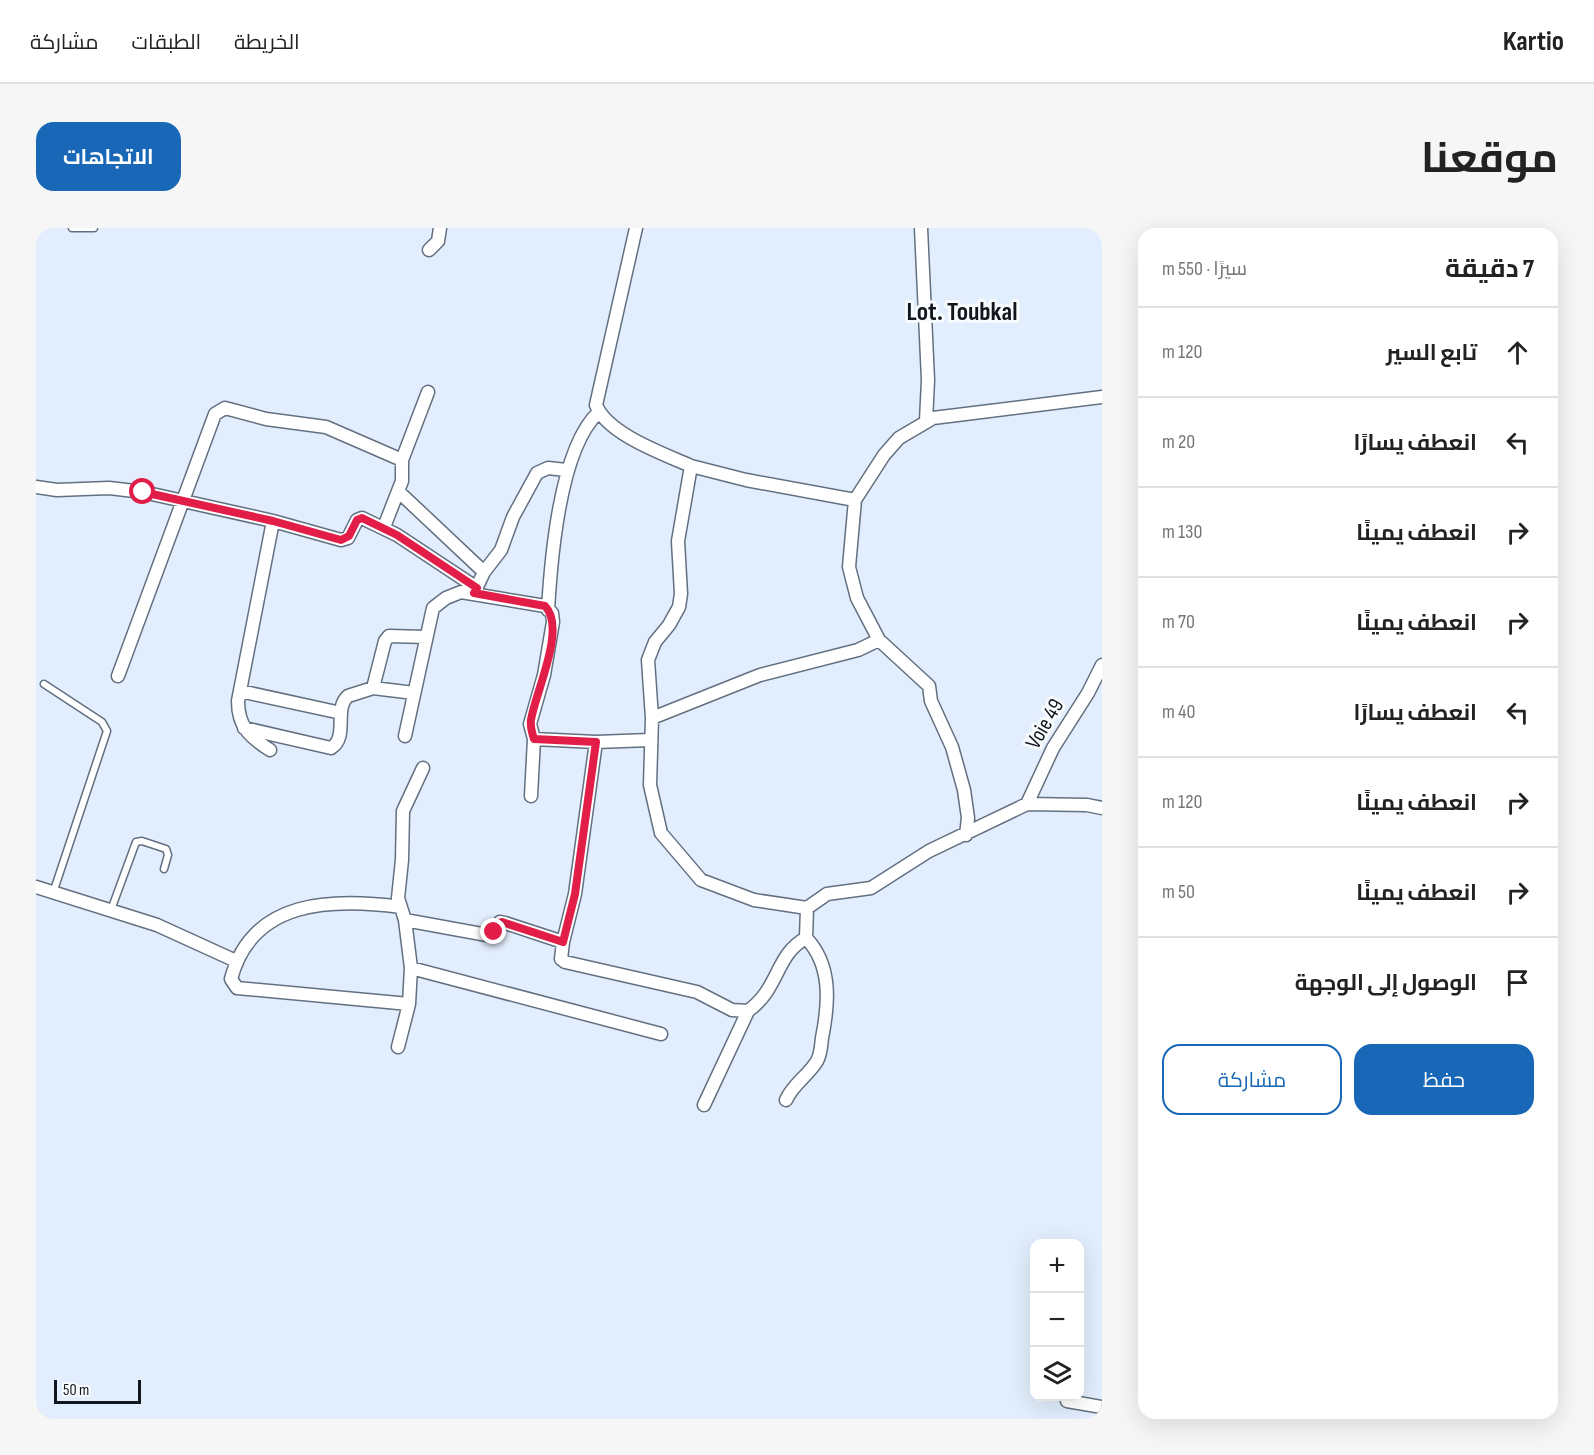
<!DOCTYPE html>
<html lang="ar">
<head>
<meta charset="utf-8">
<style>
	body { margin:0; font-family:"Sofia Sans Condensed",Cairo,sans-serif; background:#f6f6f6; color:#222; direction:rtl }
	.controls { position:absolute; right:18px; bottom:18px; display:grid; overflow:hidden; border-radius:12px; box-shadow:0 6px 24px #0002 }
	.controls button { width:54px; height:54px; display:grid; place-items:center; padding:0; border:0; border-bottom:2px solid #e0e0e0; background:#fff; color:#222; font:30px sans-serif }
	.scale { position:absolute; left:18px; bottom:15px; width:87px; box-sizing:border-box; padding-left:6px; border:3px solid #12171d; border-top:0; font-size:16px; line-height:21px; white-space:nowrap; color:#12171d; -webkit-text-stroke:4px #f8fbfe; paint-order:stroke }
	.stop { position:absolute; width:18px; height:18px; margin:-14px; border:4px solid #e11d48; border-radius:50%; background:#fff }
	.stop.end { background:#e11d48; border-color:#fff; box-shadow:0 2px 6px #0008 }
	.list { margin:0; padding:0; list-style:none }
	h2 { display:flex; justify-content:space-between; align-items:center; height:78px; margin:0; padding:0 24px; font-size:26px }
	h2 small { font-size:20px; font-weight:400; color:#767676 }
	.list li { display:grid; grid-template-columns:39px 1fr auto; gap:18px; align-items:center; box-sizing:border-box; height:90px; padding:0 24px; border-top:2px solid #e0e0e0 }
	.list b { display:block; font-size:22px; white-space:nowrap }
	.list em { font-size:20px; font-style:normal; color:#767676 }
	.actions { display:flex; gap:12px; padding:18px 24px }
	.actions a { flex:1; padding:14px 0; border:2px solid #1968b7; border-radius:18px; text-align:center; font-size:21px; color:#1968b7 }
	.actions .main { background:#1968b7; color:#fff }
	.icon { flex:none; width:33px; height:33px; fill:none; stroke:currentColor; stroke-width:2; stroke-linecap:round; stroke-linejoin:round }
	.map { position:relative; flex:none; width:1066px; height:1191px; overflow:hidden; direction:ltr; border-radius:18px }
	header { display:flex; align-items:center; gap:36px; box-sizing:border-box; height:84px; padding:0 30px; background:#fff; border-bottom:2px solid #e0e0e0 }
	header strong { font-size:28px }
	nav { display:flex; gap:33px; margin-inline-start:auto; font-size:21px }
	.intro { display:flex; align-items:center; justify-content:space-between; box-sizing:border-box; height:144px; padding:0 36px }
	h1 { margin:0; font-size:42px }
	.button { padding:15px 27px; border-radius:18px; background:#1968b7; color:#fff; font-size:21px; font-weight:700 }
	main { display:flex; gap:36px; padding:0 36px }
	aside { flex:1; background:#fff; border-radius:18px; box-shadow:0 6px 24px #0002 }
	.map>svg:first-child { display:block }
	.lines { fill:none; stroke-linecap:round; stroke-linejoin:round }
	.service-casing { stroke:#627080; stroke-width:9 }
	.minor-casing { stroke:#627080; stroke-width:15 }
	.service { stroke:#fff; stroke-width:6 }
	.minor { stroke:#fff; stroke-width:12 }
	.route { stroke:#e11d48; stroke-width:8 }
	.labels { text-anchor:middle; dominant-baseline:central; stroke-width:6; stroke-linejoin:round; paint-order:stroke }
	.street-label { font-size:22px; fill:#12171d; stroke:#f8fbfe }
	.quarter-label { font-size:26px; font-weight:bold; fill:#12171d; stroke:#f8fbfe }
</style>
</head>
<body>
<header>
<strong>Kartio</strong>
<nav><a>الخريطة</a><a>الطبقات</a><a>مشاركة</a></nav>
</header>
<div class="intro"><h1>موقعنا</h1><a class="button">الاتجاهات</a></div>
<main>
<aside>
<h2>7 دقيقة<small>سيرًا · 550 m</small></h2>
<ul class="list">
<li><svg class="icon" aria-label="ahead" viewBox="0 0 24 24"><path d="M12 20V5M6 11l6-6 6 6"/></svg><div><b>تابع السير</b></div><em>120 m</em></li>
<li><svg class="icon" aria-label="left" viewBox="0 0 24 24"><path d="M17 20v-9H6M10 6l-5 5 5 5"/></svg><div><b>انعطف يسارًا</b></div><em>20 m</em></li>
<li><svg class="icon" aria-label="right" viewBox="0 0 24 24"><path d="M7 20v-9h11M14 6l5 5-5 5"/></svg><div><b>انعطف يمينًا</b></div><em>130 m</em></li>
<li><svg class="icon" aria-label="right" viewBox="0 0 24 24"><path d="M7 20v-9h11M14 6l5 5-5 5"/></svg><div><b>انعطف يمينًا</b></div><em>70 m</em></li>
<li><svg class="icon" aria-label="left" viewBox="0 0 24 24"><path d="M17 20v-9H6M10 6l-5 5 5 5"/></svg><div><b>انعطف يسارًا</b></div><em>40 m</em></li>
<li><svg class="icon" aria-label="right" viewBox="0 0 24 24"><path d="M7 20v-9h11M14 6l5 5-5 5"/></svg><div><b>انعطف يمينًا</b></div><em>120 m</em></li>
<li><svg class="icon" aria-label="right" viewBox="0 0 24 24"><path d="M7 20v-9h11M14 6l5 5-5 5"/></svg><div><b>انعطف يمينًا</b></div><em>50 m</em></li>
<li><svg class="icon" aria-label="arrive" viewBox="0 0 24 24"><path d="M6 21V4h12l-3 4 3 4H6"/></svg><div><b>الوصول إلى الوجهة</b></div></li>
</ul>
<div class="actions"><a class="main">حفظ</a><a>مشاركة</a></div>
</aside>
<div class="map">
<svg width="1066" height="1191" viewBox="0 0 1066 1191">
	<rect width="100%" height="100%" fill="#e2eefd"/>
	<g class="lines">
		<defs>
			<path id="service" d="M36 0H58
				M8 456 66 494 71 503 17 665
				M75 682 100 614 106 613 130 621 132 627 128 641"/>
			<path id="minor" d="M600 0 560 177C571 206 628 226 655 238L642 313 645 366 643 379 633 397 619 414 612 432 616 490 614 557 625 605 665 652 718 672 771 680
				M885 0 892 152 890 193
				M393 22 402 13 404 0
				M655 238 710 252 819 272
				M0 259 21 262 73 260 107 264 237 293 305 312 312 310 321 292 326 290 361 307 441 360
				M363 264 448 344
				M348 299 366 253V232L392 164
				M438 365 448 344 465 322 477 289 501 245 512 240 530 242
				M512 382C515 330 524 219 563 184
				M82 448 179 186 189 180 230 191 290 199 366 232
				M337 460 349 413 353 408 390 409
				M204 463 305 485
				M616 490 724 447 822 422 843 412
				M208 500 295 520C313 509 297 481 312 468L337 460 378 465
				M369 508 397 380 410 370 425 364 509 378 516 385 517 394 508 447 494 496 498 511 495 568
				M498 511 560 514 614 512
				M234 522C214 509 202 499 202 473L237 293
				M991 576 1017 520 1052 465 1066 437
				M930 607 932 590 928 562 916 519 895 473 893 458 843 412 821 370 813 339 819 272 848 227 863 210 897 190 1066 169
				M0 659 121 697 200 733
				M365 679C296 670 216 671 195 751L201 760 373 776
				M369 692 451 707 459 703 464 694 469 695 527 714 525 731 529 734 661 764 696 782 712 783C744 760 739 727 770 710
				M527 714 539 666 560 514
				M375 740 625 806
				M362 819 373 776 375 740 369 692 362 670 366 632 367 583 387 540
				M750 872C757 856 772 848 781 833 785 826 785 818 786 810 793 775 796 737 770 710L771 680 791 666 835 660 893 623 991 576 1051 577 1066 580
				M668 877 712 783
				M1031 1173 1066 1179"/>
		</defs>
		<use href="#service" class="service-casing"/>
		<use href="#minor" class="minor-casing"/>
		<use href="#service" class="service"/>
		<use href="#minor" class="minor"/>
	</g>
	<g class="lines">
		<path class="route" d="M107 264 237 293 305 312 313 308 321 292 326 290 361 307 441 360 438 365 509 378C531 400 499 465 495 492 494 499 496 505 498 511L560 514 539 666 527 714 466 694 462 696 458 704"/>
	</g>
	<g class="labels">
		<g class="street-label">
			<text transform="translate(1009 496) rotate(-60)">Voie 49</text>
		</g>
		<g class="quarter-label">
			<text x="926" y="84">Lot. Toubkal</text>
		</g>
	</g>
</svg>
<div class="controls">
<button>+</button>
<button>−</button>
<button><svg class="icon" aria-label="layers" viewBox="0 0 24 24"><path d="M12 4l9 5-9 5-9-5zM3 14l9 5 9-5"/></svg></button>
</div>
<div class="scale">50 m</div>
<div class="stop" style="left:107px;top:264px"></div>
<div class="stop end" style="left:458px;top:704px"></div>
</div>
</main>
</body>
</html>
